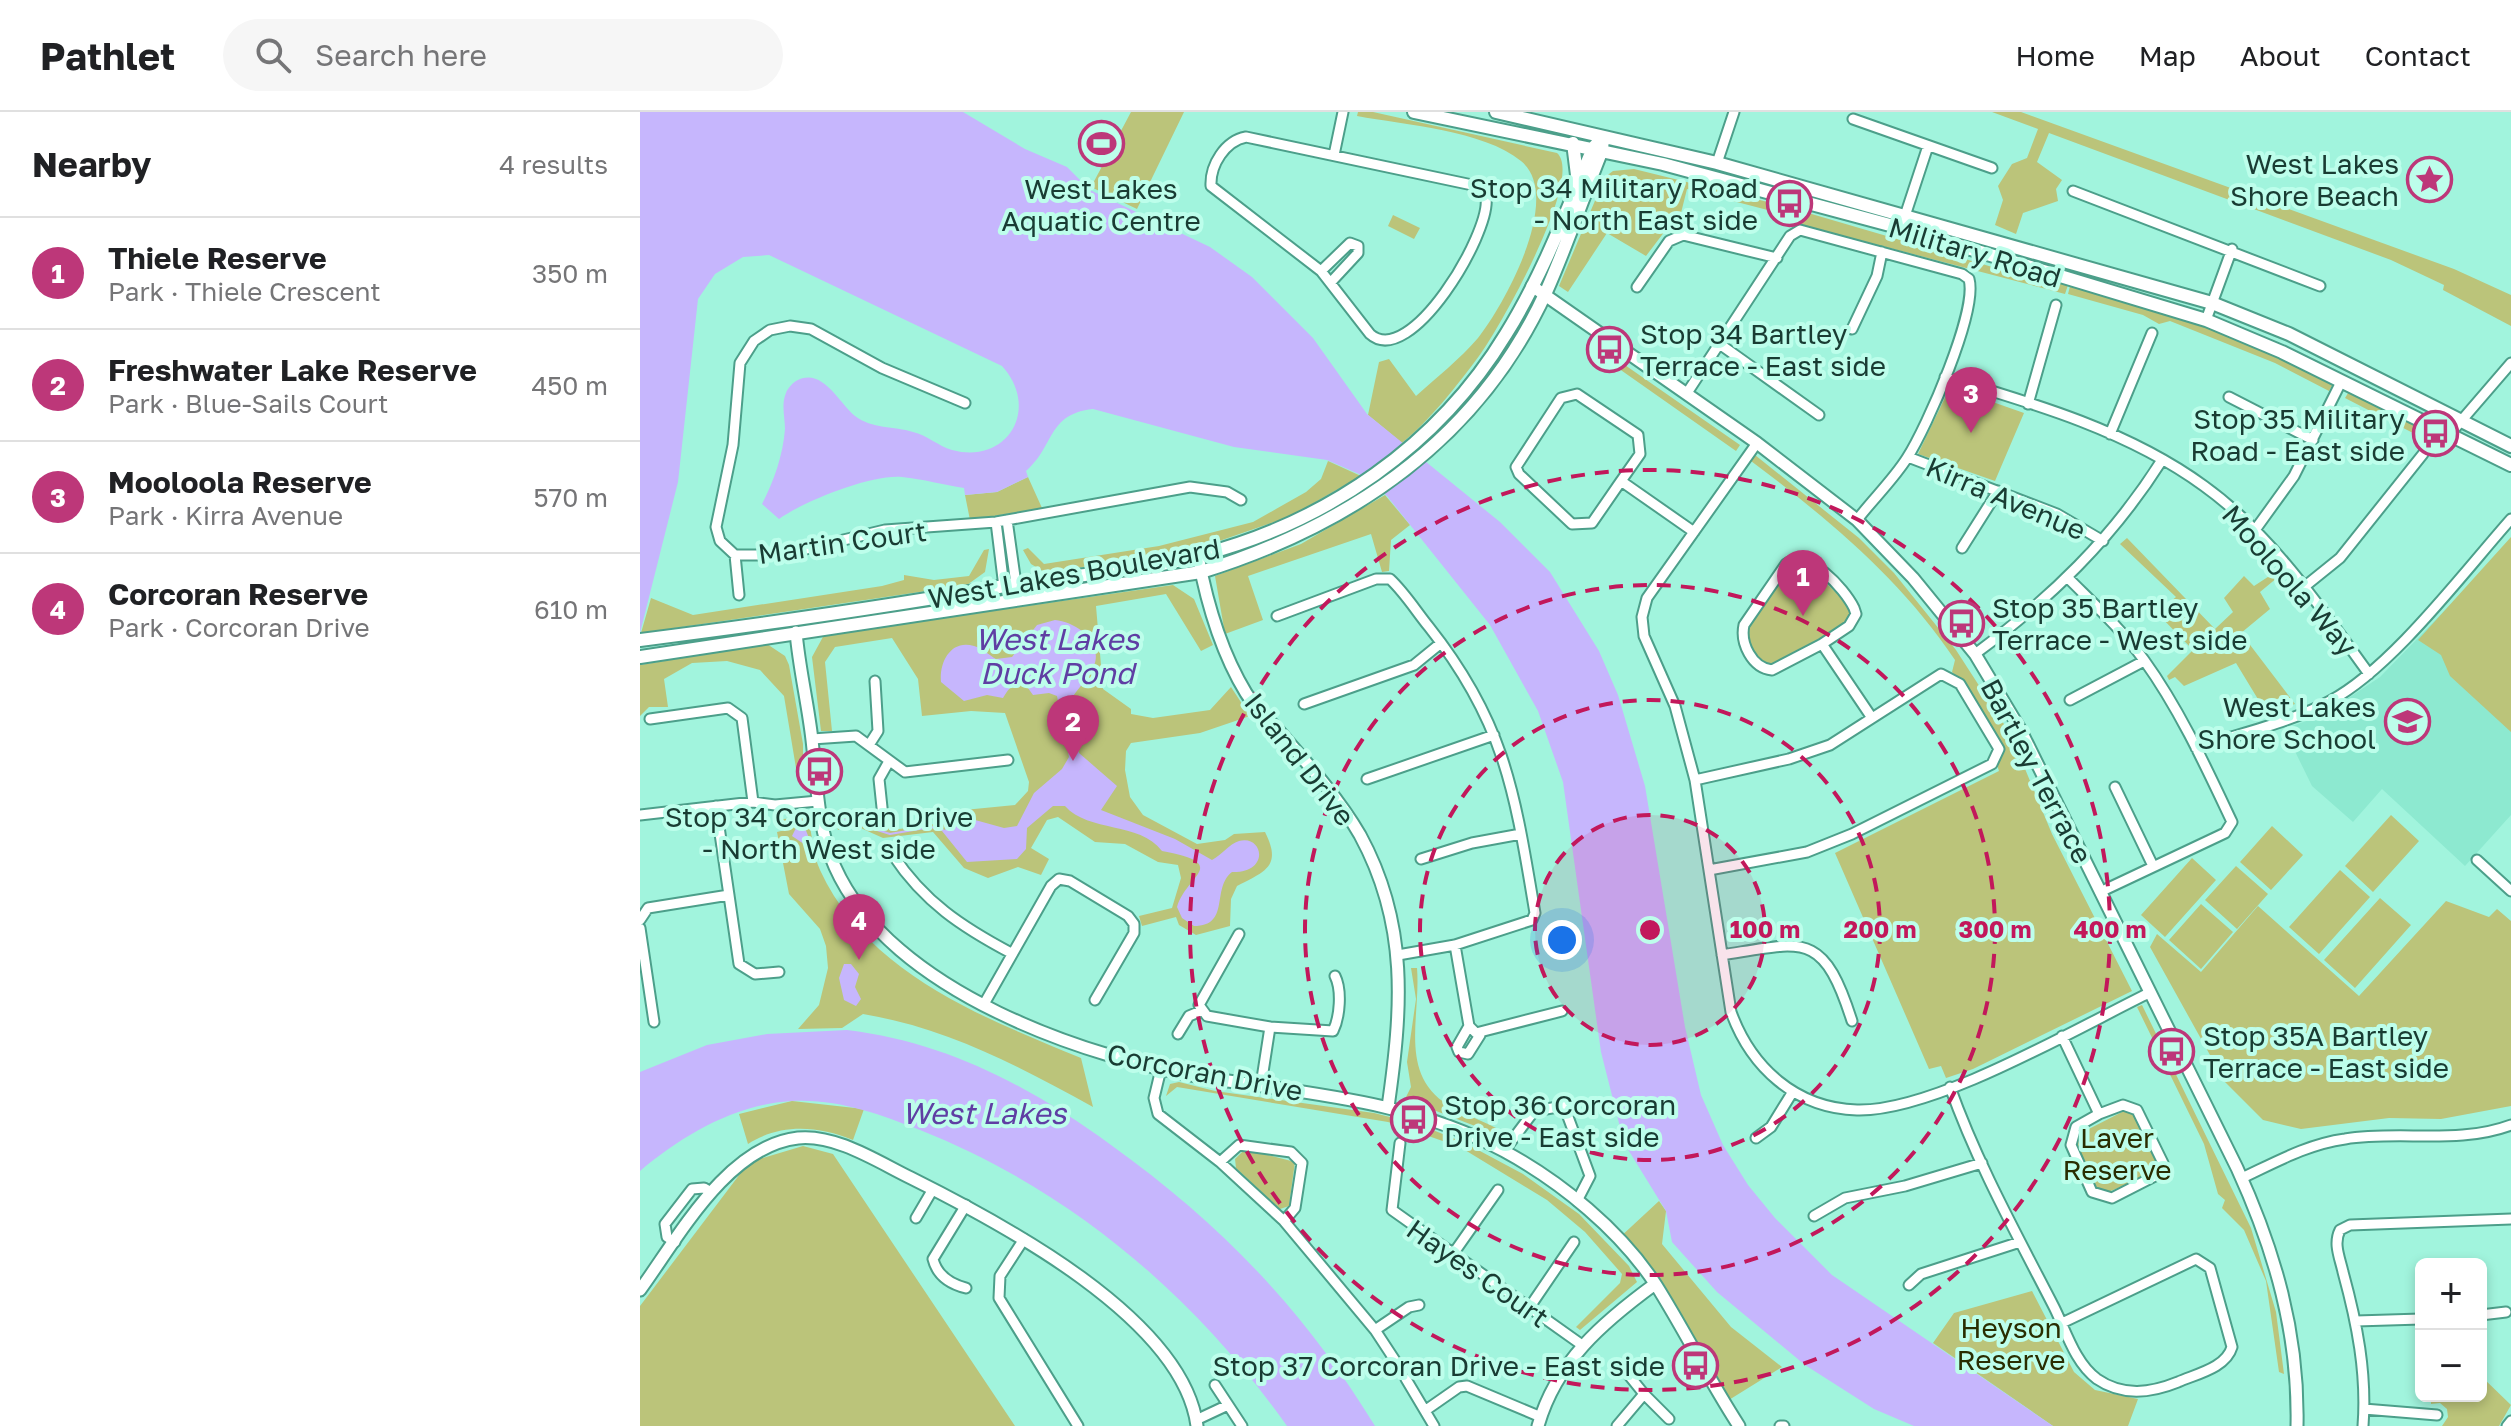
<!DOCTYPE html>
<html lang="en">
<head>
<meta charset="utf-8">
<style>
	body { margin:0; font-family:"Golos Text",sans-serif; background:#f6f6f6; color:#202124 }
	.controls { position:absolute; right:24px; bottom:24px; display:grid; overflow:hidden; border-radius:12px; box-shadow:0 4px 12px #0003 }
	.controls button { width:72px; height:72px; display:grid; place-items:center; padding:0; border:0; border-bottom:2px solid #e0e0e0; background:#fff; color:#202124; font:40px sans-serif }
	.you { position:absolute; left:922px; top:828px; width:28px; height:28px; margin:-20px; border:6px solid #fff; border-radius:50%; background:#1a73e8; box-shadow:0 0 0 12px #1a73e833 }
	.badge { display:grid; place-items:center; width:52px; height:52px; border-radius:50%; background:#bd3779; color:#fff; font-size:26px; font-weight:700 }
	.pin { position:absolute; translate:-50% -66px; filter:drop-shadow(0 2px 4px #0008) }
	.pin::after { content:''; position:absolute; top:42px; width:28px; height:24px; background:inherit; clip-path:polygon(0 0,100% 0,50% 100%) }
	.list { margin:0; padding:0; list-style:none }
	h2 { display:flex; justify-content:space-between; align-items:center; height:104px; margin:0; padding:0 32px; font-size:34px }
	h2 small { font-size:26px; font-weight:400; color:#757577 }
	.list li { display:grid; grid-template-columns:52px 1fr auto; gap:24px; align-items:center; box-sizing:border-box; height:112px; padding:0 32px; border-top:2px solid #e0e0e0 }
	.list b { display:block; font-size:30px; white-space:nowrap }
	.list p { margin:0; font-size:26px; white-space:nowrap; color:#757577 }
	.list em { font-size:26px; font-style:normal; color:#757577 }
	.icon { flex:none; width:44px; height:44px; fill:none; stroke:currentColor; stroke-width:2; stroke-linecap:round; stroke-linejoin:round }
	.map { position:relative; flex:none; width:1871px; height:1314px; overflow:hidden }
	header { display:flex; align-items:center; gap:48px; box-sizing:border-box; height:112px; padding:0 40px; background:#fff; border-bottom:2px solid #e0e0e0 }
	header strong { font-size:38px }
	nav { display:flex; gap:44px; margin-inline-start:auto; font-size:28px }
	.search { width:560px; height:72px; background:#f6f6f6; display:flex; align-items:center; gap:20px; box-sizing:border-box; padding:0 28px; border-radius:44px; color:#757577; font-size:30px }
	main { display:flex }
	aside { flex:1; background:#fff }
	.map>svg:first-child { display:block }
	.built { fill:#8de9d0 }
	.green { fill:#bbc47a }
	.water { fill:#c6b6fd }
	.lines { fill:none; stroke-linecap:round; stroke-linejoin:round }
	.stream { stroke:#c6b6fd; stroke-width:2 }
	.minor-casing { stroke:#4c9f8a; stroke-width:13 }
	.tertiary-casing { stroke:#4c9f8a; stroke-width:15 }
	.secondary-casing { stroke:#4c9f8a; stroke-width:16 }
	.minor { stroke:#fff; stroke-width:9 }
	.tertiary { stroke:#fff; stroke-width:11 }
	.secondary { stroke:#fff; stroke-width:12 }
	.ring { fill:none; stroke:#c2185b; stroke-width:4; stroke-dasharray:14 10 }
	.labels { text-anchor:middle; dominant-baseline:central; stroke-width:8; stroke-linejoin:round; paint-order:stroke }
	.poi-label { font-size:28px; fill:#193c33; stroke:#bdfeeb; text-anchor:end }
	.street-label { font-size:28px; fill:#193c33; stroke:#bdfeeb }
	.park-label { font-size:28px; fill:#292d01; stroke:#bdfeeb }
	.water-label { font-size:30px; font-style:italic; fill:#5f3ea3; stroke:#bdfeeb }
	.centre { fill:#c2185b; stroke:#bdfeeb; stroke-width:4 }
	.ring-label { font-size:24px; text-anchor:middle; font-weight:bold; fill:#c2185b; stroke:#bdfeeb; stroke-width:8; stroke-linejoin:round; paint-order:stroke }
</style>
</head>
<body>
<header>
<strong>Pathlet</strong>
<div class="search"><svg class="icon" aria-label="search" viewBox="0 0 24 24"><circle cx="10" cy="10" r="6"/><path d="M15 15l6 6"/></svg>Search here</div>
<nav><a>Home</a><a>Map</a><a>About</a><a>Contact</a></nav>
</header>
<main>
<aside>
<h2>Nearby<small>4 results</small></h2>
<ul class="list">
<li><span class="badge">1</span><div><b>Thiele Reserve</b><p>Park · Thiele Crescent</p></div><em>350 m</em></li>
<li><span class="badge">2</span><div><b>Freshwater Lake Reserve</b><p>Park · Blue-Sails Court</p></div><em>450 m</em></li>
<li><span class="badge">3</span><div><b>Mooloola Reserve</b><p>Park · Kirra Avenue</p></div><em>570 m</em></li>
<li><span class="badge">4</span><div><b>Corcoran Reserve</b><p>Park · Corcoran Drive</p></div><em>610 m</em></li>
</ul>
</aside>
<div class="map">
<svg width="1871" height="1314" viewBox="0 0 1871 1314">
	<rect width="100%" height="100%" fill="#a1f4dd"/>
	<path class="built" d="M1849 453 1871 472V703L1825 754 1742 677 1713 710 1672 674 1644 617 1683 603 1740 565Z"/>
	<path class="green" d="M491 0H544L497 97 451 75Z
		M718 0H733L917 41C945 65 859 217 839 244 816 275 791 307 762 331L728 303 739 250 749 247 776 284C796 266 820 247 838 226 865 192 924 84 881 49 843 18 765 13 717 4Z
		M1352 0H1381L1814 157 1871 183V214L1803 178 1804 173 1751 148 1409 21 1397 50 1422 68 1416 77 1418 89 1383 101 1376 122 1355 113 1363 88 1358 74 1372 52 1387 46 1398 17Z
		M994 57 1156 97 1154 105 1047 77 1038 113 1025 119 1006 144 967 121 928 180 919 174 965 65 973 59Z
		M1158 98 1366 159 1428 173 1425 182 1162 113Z
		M753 103 780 116 774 127 748 114Z
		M1430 174 1575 215 1694 270 1689 279 1635 251 1530 209 1519 212 1503 203 1428 182Z
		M959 235 1100 333 1096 339 958 242Z
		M1310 275 1384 301 1355 369 1278 342Z
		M1710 278 1811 331 1806 338 1705 286Z
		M1115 343 1219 426 1254 461 1316 538 1371 623 1412 722 1492 879 1333 957 1306 966 1301 954 1289 957 1195 741 1359 659 1357 653 1363 634 1324 571 1312 560 1315 548C1261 467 1187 406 1111 349Z
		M688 349 721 364 649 405 559 436 406 461 391 452 383 438 388 436 404 452 519 434 613 410 666 380 681 367Z
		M388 365 402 396 330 408 325 383 357 380Z
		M745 383 770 413 751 428 749 459 742 460 731 422 608 464 623 508 585 522 575 464 661 432Z
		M1871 425V620L1810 564 1801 543 1778 528Z
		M1487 426 1575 517 1593 500 1584 486 1604 464 1614 474 1634 461 1638 465 1620 480 1630 497 1601 521 1655 592 1627 602 1596 551 1544 574 1535 565 1529 568 1527 564 1553 538 1517 501 1536 485 1480 432Z
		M349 437 345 460 327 473 1 521 11 486 53 503 242 474 264 468V463L294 468 329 464 344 438Z
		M1165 451 1208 492 1212 497 1210 510 1159 543 1128 555C1114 545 1105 531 1107 513L1152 452Z
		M533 473 554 487 573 533 561 539 526 482 456 494 463 577 491 597V602L513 606 570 598 591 575 610 604 560 621 491 631 486 639 485 658 490 685 503 703 557 732 585 728 594 722 625 720C642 754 626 759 597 774L591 787 590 814 556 823 539 813 536 805 502 814 499 804 532 796 541 766 538 753 518 750 485 732 455 730 418 705 407 708 391 736 409 747 401 763 378 755 348 766 324 756 293 720 243 726 214 713 198 718 194 704 236 702 237 709 251 718 291 713 324 698 375 693 388 679 389 670 365 601 331 599 282 604 278 567 252 526 195 535 185 550 192 619H181L172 545 184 523Z
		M127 532 145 544 149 553 163 632V666L158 668 144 584 120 558 87 549 52 551 24 567 28 595H9L0 604V553Z
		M1751 703 1779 729 1733 780 1705 754Z
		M168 705C172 721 173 743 180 758 228 862 342 905 441 946L453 995C378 954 308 916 223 902L202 916 158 917 179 893 188 856 186 834 180 817 149 782 137 720 145 718 143 707Z
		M1632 714 1663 743 1631 778 1600 750Z
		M1552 746 1576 768 1525 825 1501 803Z
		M1596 754 1628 782 1597 817 1565 788Z
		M1700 758 1730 785 1679 842 1649 815Z
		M1740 786 1771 813 1715 876 1684 848Z
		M1806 789 1849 805 1857 797 1871 809V994L1801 1007 1749 1006 1661 1017 1623 1008 1585 970 1510 835 1517 822 1561 860 1618 794 1719 884Z
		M1561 792 1593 820 1561 857 1529 828Z
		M771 856H777C781 905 758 962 808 993 825 1003 846 1010 864 1020L861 1024 765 987 771 975 767 950 776 887Z
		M1502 893 1611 1116 1636 1200 1644 1262 1639 1260 1626 1169 1604 1118 1582 1096 1585 1088 1578 1082 1564 1032 1497 895Z
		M539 970 575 979 734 1001 778 1012 825 1031 883 1062 939 1102 989 1154 997 1170 940 1218 936 1215 980 1171 982 1162 945 1120 907 1088 820 1035 748 1010 537 975 526 984 530 972Z
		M152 989 224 997 213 1028C178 1014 141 1011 108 1032L99 1002Z
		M1486 998 1494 1001 1518 1051 1511 1062 1466 1081 1457 1077 1436 1034 1437 1023Z
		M163 1034 193 1042 375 1314H0V1194L109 1050Z
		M605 1037 655 1050 649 1094 640 1097 596 1056 595 1047Z
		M1019 1089 1026 1099 1022 1132 1091 1215 1142 1255 1084 1291 1015 1172 978 1127Z
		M1392 1179 1434 1260 1455 1278 1498 1287 1488 1314H1413L1293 1231 1314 1201Z
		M1841 1264 1871 1293 1859 1314H1802L1808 1305 1807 1297 1800 1291 1791 1292V1284H1841Z"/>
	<path class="water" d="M0 0H323L385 37 427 55 450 78 570 135 612 165 673 226 727 302 860 410 910 460 959 539 978 583 1005 674 1045 915 1061 983 1083 1033 1108 1073 1135 1106 1192 1163 1413 1314H1274L1234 1297 1165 1253 1077 1180 1032 1130 1026 1099 984 1031 961 940 923 670 898 599 850 513 747 384 719 362 687 348 594 335 453 297C407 302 415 334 386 359L388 365 357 380 325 383 324 376C304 373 283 367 262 365 232 362 164 389 139 407L122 392C134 369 143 343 145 317 145 306 141 292 146 281 147 277 154 269 158 268 183 256 199 291 215 304 232 317 254 314 273 320 287 323 298 334 312 338 367 353 401 297 362 254L129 143 103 145 75 162 58 187 38 370 0 521Z
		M415 508C437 510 465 531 453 556 446 570 434 580 427 594L439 641 477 674 461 698 535 727 572 748C582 743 589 732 599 729 623 722 631 761 592 760 571 776 591 814 554 814L542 806 537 795C546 763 592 752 522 739 499 709 449 721 425 694H413L387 716 386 737 377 747 327 750 302 719 328 706 364 716 377 714 394 681 422 657 429 645 417 584 409 581 393 583 385 572C372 571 369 576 363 586L347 583 324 589 301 570C299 550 311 527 334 534 342 536 349 543 356 547L372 545 397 513Z
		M161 706 171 731 167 734 152 724Z
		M204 852H211L219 862 215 875 221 887 216 894 204 888 199 866Z
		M207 918C307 930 391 975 471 1033 581 1112 664 1198 735 1314H647C554 1183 431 1078 280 1018 240 1002 196 986 151 989 94 993 43 1023 0 1059V960L67 933 127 922Z"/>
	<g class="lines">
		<path class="stream" d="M196 705 250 722 291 715 303 718"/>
		<defs>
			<path id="minor" d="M1213 7 1352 56
				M606 25 837 74 846 86C851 121 770 258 730 222L681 159 571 74C570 53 585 29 606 25Z
				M694 43 703 0
				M1077 51 1094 0
				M1433 79 1680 174
				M1261 116 1288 34
				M681 159 710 131 718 134V141L692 169
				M997 175 1029 129 1043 123 1137 146
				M1566 208 1592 137
				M1212 217 1237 164 1242 140
				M1081 233 1179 303
				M1305 265C1393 291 1489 319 1564 374 1631 422 1681 496 1729 562
				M1047 281 1150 124 1160 118 1322 162 1329 167C1338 199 1287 315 1267 346 1253 368 1233 387 1217 408
				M1589 285 1673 328
				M325 291 242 256 171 217 150 214 130 218 114 229 100 251 93 333 76 415 80 429 95 443H141L245 418 356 410 550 375 587 380 601 388
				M1388 292 1416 193
				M1470 322 1512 221
				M1809 323 1871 251
				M1117 331 1007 486 1002 505 1004 524 1035 594 1055 668 1091 900C1111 955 1155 996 1217 998 1294 1000 1437 916 1509 881
				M1268 345 1417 402 1463 429
				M981 369 1000 342 998 323 937 282 921 286 876 355 879 362 932 412 952 411 981 369 1054 420
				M367 408 376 472
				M356 410 364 475
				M1615 418 1654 364 1701 270
				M1322 436 1358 379
				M95 443 99 483
				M1429 467C1455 493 1482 518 1504 548 1540 598 1566 655 1592 710L1585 721 1460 780
				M1664 475 1700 446 1783 342
				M637 504 736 467H750C765 481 776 499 789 515 866 612 875 683 895 801L892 808 815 833 758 843
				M1182 532 1209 514 1216 502 1214 496C1204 476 1168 436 1146 452L1104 513C1100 531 1112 556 1132 558L1182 532 1232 606
				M1335 542C1411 486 1472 427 1522 348
				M1430 588 1504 549
				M664 592 774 553 801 531
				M10 607 88 596 102 606 113 690
				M172 627 216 624 265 660 368 648
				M229 633 238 619 235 569
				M1556 636C1600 621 1650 611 1690 589 1752 556 1823 461 1871 407
				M727 667 854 623
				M1055 668 1149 647 1190 633 1301 562 1320 572 1359 637 1352 652 1212 722 1167 740 1069 758
				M1475 675 1513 754
				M76 694 99 852 115 862 139 860
				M0 703 113 690 135 693 178 689
				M243 705 239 667 248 651
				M253 743C284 790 322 815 371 841
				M781 747 832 731 881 722
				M1837 748 1871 779
				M0 808 8 796 89 783
				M0 816 14 910
				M599 822 559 893 567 904 630 915
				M815 833 829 914 836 921 922 899
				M1082 843C1164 830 1183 818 1212 909
				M344 892 411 774 419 767 430 769 488 804 494 812V821L455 888
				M829 914 817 935 819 940 828 942 840 923
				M538 922 549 904 561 899
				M1422 924 1459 1002 1436 1015 1431 1033 1452 1080 1472 1086 1515 1064 1523 1051 1497 998 1483 993 1459 1002
				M521 957 514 986 518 1002 580 1050 644 1109 735 1218 756 1250
				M621 973 630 915 693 919C700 905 702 878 695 864
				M1310 975C1337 1051 1377 1123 1414 1195 1426 1219 1435 1251 1457 1267 1483 1285 1511 1281 1538 1270 1556 1262 1586 1256 1592 1235L1570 1156 1556 1147 1422 1211
				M1116 1026 1131 1015 1152 981
				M760 1031 752 1098 942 1233
				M864 1039 894 999 924 994 950 1064 937 1089
				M580 1050 599 1033 651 1040 662 1051 655 1096 644 1109
				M1602 1066C1636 1050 1668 1032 1705 1027 1760 1018 1818 1033 1871 1013
				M326 1093 293 1147C297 1163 310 1172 326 1176
				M1174 1104 1205 1086 1265 1074 1342 1051
				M276 1106 293 1077
				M384 1127 360 1164 359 1186 438 1314
				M35 1130 27 1125 25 1112 52 1077 64 1076 71 1080
				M813 1142 858 1078
				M1269 1173 1281 1162 1380 1130
				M889 1196 934 1130
				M1841 1203 1866 1200
				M1716 1209 1781 1207
				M735 1218 769 1195 779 1193
				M983 1256 1004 1282
				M766 1267 794 1314
				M575 1273 602 1314
				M1724 1297 1797 1303
				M786 1298 819 1275 827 1274 901 1305
				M556 1308 588 1293
				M977 1314 1004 1282 1029 1307
				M1140 1314H1144
				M1723 1314C1727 1261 1717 1211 1703 1160 1700 1146 1693 1132 1700 1118L1710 1113 1871 1107
				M1867 1314 1871 1309"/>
			<path id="tertiary" d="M892 174 1117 331 1217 408 1273 466 1335 542 1380 617 1597 1056C1635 1139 1659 1222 1657 1314
				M558 444C567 492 581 540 606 581 614 594 627 606 638 618 666 650 698 685 720 723 769 813 762 897 748 995
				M156 520C159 556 168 592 172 628 177 671 177 715 195 755 250 879 448 948 574 967 674 982 774 990 864 1039 921 1070 980 1118 1016 1173 1045 1219 1069 1268 1099 1314
				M0 1178C38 1126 87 1034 158 1026 196 1022 238 1050 271 1066 359 1110 543 1206 557 1314
				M898 1314C916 1250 963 1210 1015 1172"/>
			<path id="secondary" d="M774 0 1023 52 1261 116 1566 208 1642 240 1871 353
				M856 0 1077 51 1572 191 1649 222 1871 334
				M933 31 938 71
				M0 528C126 512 252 494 376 472 438 462 501 460 561 443 687 410 798 334 866 222 902 164 927 98 953 36L963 25
				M0 545 561 460C712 413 838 328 906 180 927 133 943 85 962 38L963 25"/>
		</defs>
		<use href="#minor" class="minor-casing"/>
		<use href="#tertiary" class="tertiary-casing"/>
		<use href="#secondary" class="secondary-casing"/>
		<use href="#minor" class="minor"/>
		<use href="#tertiary" class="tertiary"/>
		<use href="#secondary" class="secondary"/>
	</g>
	<circle cx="1010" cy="818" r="115" fill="#c2185b" fill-opacity=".12"/>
	<g class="ring">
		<circle cx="1010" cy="818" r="115"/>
		<circle cx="1010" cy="818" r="230"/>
		<circle cx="1010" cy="818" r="345"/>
		<circle cx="1010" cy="818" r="460"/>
	</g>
	<defs>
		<symbol id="stadium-ring" viewBox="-11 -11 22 22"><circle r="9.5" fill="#bdfeeb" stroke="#bd3779" stroke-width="1.5"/><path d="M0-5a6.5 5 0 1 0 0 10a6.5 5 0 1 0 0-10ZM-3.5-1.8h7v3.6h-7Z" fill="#bd3779"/></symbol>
		<symbol id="sight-ring" viewBox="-11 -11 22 22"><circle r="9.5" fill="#bdfeeb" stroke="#bd3779" stroke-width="1.5"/><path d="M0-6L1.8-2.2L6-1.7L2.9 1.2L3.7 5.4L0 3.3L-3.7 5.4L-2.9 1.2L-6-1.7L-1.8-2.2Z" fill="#bd3779"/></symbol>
		<symbol id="bus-ring" viewBox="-11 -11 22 22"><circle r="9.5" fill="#bdfeeb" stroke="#bd3779" stroke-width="1.5"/><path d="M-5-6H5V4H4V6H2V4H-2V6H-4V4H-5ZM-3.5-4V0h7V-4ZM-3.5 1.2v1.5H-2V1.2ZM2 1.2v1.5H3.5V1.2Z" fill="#bd3779"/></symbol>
		<symbol id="school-ring" viewBox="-11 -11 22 22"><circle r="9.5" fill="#bdfeeb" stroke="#bd3779" stroke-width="1.5"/><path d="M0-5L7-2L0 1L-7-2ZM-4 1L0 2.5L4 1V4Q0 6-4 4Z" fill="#bd3779"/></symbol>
	</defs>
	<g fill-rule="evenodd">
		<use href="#stadium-ring" x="436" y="6" width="51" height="51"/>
		<use href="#sight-ring" x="1764" y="42" width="51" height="51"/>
		<use href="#bus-ring" x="1124" y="66" width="51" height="51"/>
		<use href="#bus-ring" x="944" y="212" width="51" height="51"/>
		<use href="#bus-ring" x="1770" y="296" width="51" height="51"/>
		<use href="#bus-ring" x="1296" y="486" width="51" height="51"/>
		<use href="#school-ring" x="1742" y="584" width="51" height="51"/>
		<use href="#bus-ring" x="154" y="634" width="51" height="51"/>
		<use href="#bus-ring" x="1506" y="914" width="51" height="51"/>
		<use href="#bus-ring" x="748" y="982" width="51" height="51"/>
		<use href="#bus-ring" x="1030" y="1228" width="51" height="51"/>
	</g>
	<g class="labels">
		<g class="poi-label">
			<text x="1759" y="51">West Lakes<tspan x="1759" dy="32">Shore Beach</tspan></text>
			<text x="1118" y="75">Stop 34 Military Road<tspan x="1118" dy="32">- North East side</tspan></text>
			<text x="461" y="76" text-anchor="middle">West Lakes<tspan x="461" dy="32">Aquatic Centre</tspan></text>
			<text x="1000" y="221" text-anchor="start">Stop 34 Bartley<tspan x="1000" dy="32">Terrace - East side</tspan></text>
			<text x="1765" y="306">Stop 35 Military<tspan x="1765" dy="32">Road - East side</tspan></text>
			<text x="1352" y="495" text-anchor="start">Stop 35 Bartley<tspan x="1352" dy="32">Terrace - West side</tspan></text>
			<text x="1736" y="594">West Lakes<tspan x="1736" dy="32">Shore School</tspan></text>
			<text x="179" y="704" text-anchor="middle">Stop 34 Corcoran Drive<tspan x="179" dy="32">- North West side</tspan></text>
			<text x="1563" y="923" text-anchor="start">Stop 35A Bartley<tspan x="1563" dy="32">Terrace - East side</tspan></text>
			<text x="804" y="992" text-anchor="start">Stop 36 Corcoran<tspan x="804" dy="32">Drive - East side</tspan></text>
			<text x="1025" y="1253">Stop 37 Corcoran Drive - East side</text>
		</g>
		<g class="street-label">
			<text transform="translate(1335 140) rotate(17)">Military Road</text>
			<text transform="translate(1366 386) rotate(23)">Kirra Avenue</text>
			<text transform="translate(202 430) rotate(-8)">Martin Court</text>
			<text transform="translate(434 461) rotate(-10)">West Lakes Boulevard</text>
			<text transform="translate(1650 468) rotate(49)">Mooloola Way</text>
			<text transform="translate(660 647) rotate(52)">Island Drive</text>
			<text transform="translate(1397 659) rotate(62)">Bartley Terrace</text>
			<text transform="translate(565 960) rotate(11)">Corcoran Drive</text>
			<text transform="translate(838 1161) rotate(35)">Hayes Court</text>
		</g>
		<g class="park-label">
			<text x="1477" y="1025">Laver<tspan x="1477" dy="32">Reserve</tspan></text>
			<text x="1371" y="1215">Heyson<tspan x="1371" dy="32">Reserve</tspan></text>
		</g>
		<g class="water-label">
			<text x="417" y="527">West Lakes<tspan x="417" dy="34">Duck Pond</tspan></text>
			<text x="344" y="1001">West Lakes</text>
		</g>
	</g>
	<circle cx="1010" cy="818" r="12" class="centre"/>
	<g class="ring-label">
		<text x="1125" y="826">100 m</text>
		<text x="1240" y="826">200 m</text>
		<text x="1355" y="826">300 m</text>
		<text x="1470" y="826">400 m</text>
	</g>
</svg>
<div class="controls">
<button>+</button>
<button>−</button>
</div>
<div class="you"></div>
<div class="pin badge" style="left:1163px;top:504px">1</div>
<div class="pin badge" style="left:433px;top:649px">2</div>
<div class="pin badge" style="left:1331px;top:321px">3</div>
<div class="pin badge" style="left:219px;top:848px">4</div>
</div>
</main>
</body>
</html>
